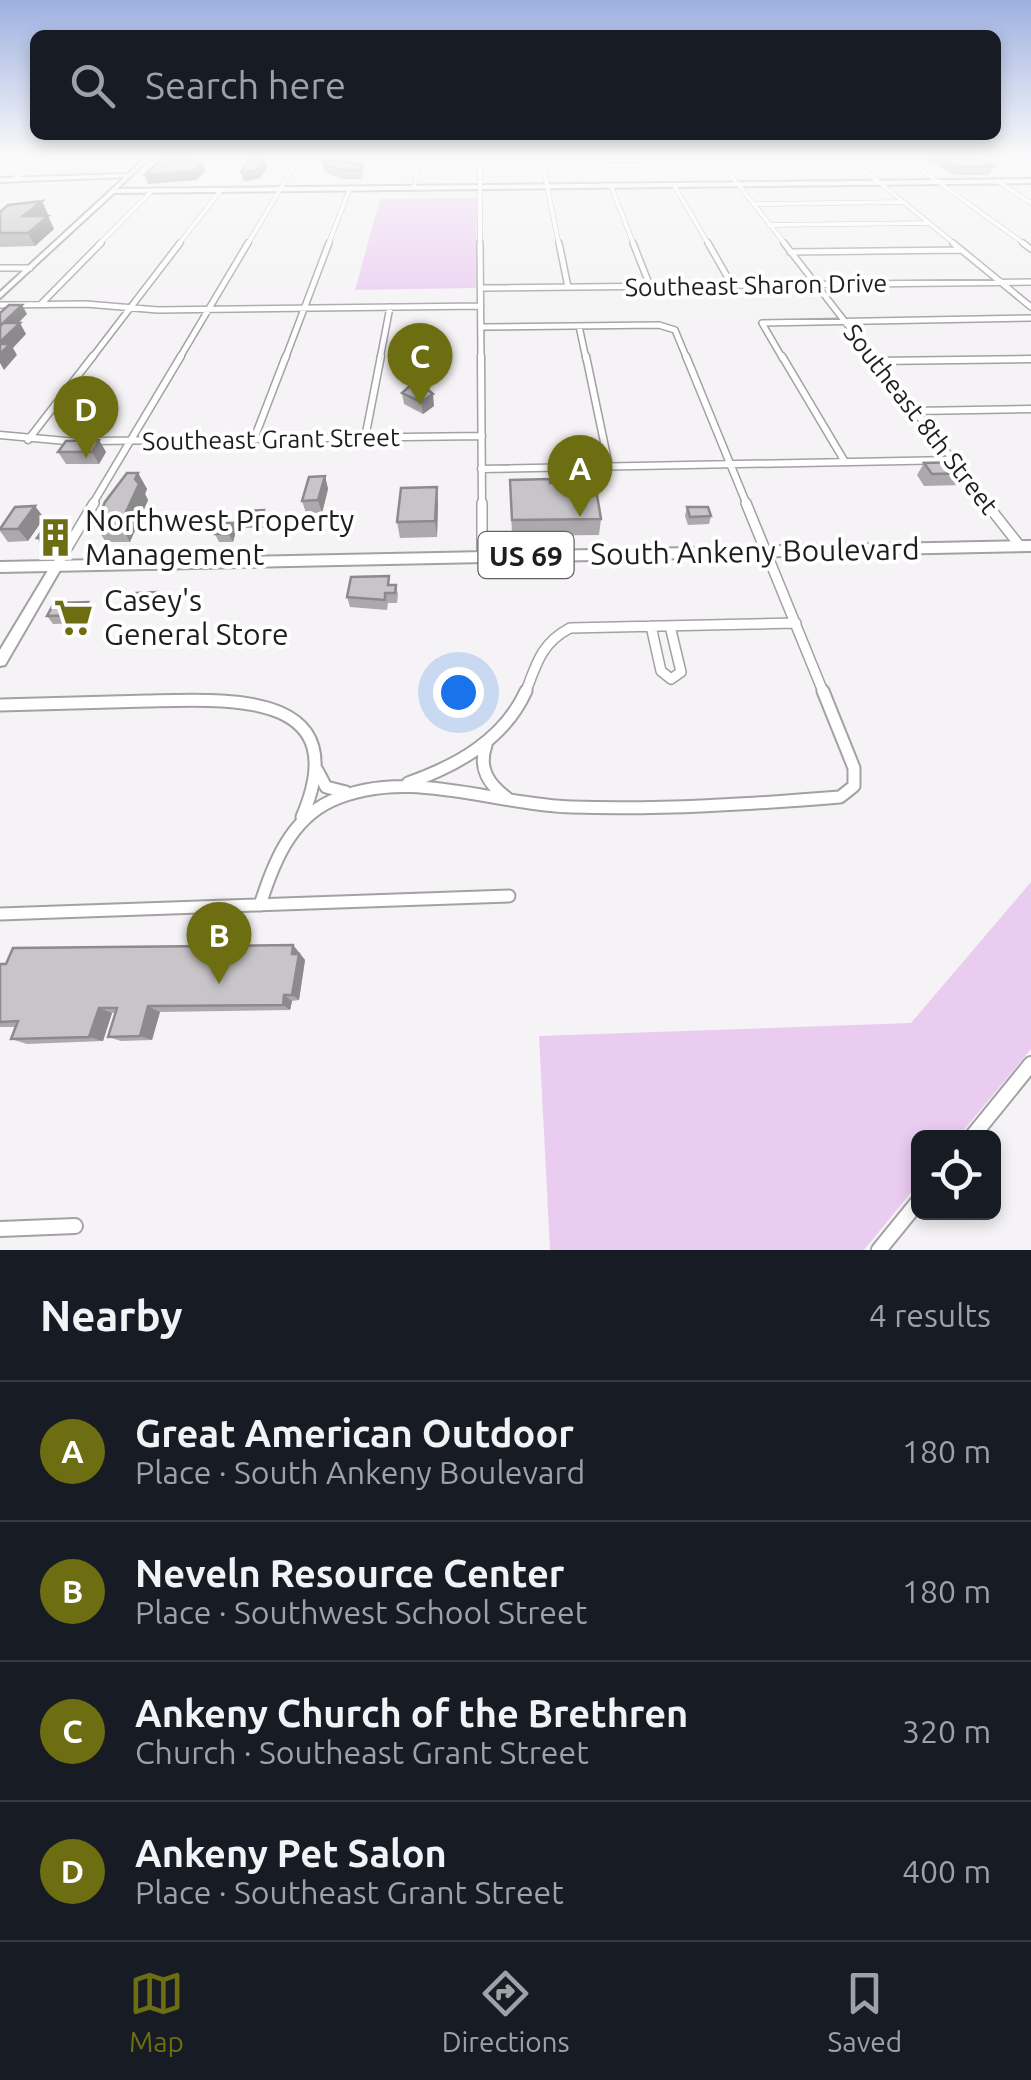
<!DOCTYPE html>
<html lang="en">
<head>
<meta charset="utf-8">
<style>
	body { margin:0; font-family:Ubuntu,sans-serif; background:#20242c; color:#f1f3f6 }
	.controls { position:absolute; right:30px; bottom:30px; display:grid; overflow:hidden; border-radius:15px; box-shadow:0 5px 15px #0003 }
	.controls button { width:90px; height:90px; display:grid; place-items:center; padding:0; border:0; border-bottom:2px solid #363941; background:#171b24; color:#f1f3f6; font:50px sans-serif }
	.you { position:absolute; left:458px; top:692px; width:35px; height:35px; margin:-25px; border:8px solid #fff; border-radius:50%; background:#1a73e8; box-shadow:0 0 0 15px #1a73e833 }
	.badge { display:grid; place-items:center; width:65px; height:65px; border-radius:50%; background:#6c6e11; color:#fff; font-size:32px; font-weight:700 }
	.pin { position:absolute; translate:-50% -82px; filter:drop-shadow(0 2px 5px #0008) }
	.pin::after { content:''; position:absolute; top:52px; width:35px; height:30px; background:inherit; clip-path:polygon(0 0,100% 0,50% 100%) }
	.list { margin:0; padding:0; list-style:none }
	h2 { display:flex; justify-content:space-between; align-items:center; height:130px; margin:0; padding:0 40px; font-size:42px }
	h2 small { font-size:32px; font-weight:400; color:#9ea1a6 }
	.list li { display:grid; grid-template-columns:65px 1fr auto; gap:30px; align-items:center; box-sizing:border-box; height:140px; padding:0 40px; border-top:2px solid #363941 }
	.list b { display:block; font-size:38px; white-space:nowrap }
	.list p { margin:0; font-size:32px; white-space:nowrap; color:#9ea1a6 }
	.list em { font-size:32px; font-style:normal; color:#9ea1a6 }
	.icon { flex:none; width:55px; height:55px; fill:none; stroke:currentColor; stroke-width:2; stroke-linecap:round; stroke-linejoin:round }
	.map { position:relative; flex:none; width:1031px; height:1250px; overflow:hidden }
	.search { position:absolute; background:#171b24; box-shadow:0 5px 15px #0003; left:30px; right:30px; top:30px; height:110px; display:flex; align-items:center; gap:25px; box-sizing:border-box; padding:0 35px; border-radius:15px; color:#9ea1a6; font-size:38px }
	.sheet { height:690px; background:#171b24 }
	nav { display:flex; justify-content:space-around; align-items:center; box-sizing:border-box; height:140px; border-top:2px solid #363941; background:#171b24; font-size:28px; color:#9ea1a6 }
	nav a { display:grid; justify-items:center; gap:5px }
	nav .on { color:#6c6e11 }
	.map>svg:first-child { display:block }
	.green { fill:#ebccf1 }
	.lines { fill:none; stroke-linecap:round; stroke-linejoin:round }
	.street-far5-casing { stroke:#a3a1a3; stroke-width:5 }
	.street-far4-casing { stroke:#a3a1a3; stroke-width:8 }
	.street-far3-casing { stroke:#a3a1a3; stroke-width:9 }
	.street-far2-casing { stroke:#a3a1a3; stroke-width:12 }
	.street-far1-casing { stroke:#a3a1a3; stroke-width:15 }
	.street-casing { stroke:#a3a1a3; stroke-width:18 }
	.secondary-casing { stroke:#a3a1a3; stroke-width:4 }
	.primary-casing { stroke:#a3a1a3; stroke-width:4 }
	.street-far5 { stroke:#fff; stroke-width:4 }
	.street-far4 { stroke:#fff; stroke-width:5 }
	.street-far3 { stroke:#fff; stroke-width:6 }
	.street-far2 { stroke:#fff; stroke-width:9 }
	.street-far1 { stroke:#fff; stroke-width:11 }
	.street { stroke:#fff; stroke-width:14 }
	.secondary { fill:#fff; fill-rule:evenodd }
	.primary { fill:#fff; fill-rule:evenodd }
	.wall { fill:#aca9ac }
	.shaded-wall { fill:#8c8a8c }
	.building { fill:#c8c5c8; stroke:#8c8a8c; stroke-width:2.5 }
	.labels { text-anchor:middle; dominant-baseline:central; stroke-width:8; stroke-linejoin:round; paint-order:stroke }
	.far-street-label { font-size:25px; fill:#1f1e1f; stroke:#fff }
	.shield { fill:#fff; stroke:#626262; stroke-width:2.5 }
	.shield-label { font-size:28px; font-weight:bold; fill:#1f1e1f }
	.poi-label { font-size:30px; fill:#1f1e1f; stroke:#fff; text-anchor:start }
	.street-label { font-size:30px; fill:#1f1e1f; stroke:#fff }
</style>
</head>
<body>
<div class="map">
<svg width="1031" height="1250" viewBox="0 0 1031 1250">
	<rect width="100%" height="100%" fill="#f5f3f5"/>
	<path class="green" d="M477 198 476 288 355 290 380 199Z
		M1031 882V1049L958 1137 918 1138V1184L864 1250H550L539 1036 911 1023Z"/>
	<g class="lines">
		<defs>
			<path id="street-far5" d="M480 156V245
				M541 156 559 245
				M598 156 601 163 610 165 797 164
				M706 156 730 174 786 245
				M847 156 956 245
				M902 156 1026 245
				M15 179 40 161
				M997 181 1031 203
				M674 185 709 245
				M611 186 634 245
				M414 188 420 156
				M753 204 903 202
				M769 225 927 223
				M98 245 153 190
				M178 245 221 190
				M247 245 300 156
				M328 245 350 188"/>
			<path id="street-far4" d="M480 243 481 359
				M559 243 568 287
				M633 243 650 286
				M708 243 732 285
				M784 243 874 359
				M953 243 1031 307
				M1023 243 1031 249
				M790 252 961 250
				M0 268H30
				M481 288 1031 282
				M41 304 101 243
				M0 305 86 304 158 310 481 306
				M579 326 586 359
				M481 327 659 325 675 330 687 359
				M91 359 180 243
				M179 359 248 243
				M285 359 329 243
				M380 359 390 307
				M783 359 762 323 1031 318"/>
			<path id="street-far3" d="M481 356 482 505
				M586 356 609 466
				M686 356 747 505
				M782 356 845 462
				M872 356 988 505
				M876 361 1031 359
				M915 411 1031 409
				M0 435 77 442
				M365 438 381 356
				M254 439 286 356
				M28 440 93 356
				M92 441 482 436
				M481 469 953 460
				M92 505 181 356"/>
			<path id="street-far2" d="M482 503V556
				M746 503 824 694
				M986 503 1020 546
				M57 565 94 503
				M651 626 661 671 671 679 681 672 670 626
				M525 694C536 665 541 643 570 628L796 623"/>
			<path id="street-far1" d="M0 705C49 704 99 702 148 701 231 699 356 691 302 817
				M486 745C478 768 488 784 507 798
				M317 770 326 787 346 792
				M408 783C456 766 504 740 526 691
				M260 905C273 864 290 820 331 801 407 766 493 805 572 807 661 810 752 804 840 797L854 786V768L823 691
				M0 914 509 896"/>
			<path id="street" d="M971 1138 1031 1064
				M0 1229 75 1226
				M879 1250 918 1202"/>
			<path id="secondary" d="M147 156H152L117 189 1031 179V183L114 193 0 298V292L125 177 0 182V178L128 174Z
				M57 561 63 565 5 665 0 666V650L53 562Z"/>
			<path id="primary" d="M1031 541V551L0 572V562Z"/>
		</defs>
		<use href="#street-far5" class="street-far5-casing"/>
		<use href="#street-far4" class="street-far4-casing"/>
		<use href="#street-far3" class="street-far3-casing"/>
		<use href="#street-far2" class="street-far2-casing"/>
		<use href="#street-far1" class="street-far1-casing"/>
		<use href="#street" class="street-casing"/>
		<use href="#secondary" class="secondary-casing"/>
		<use href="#primary" class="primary-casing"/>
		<use href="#street-far5" class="street-far5"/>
		<use href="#street-far4" class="street-far4"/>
		<use href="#street-far3" class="street-far3"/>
		<use href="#street-far2" class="street-far2"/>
		<use href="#street-far1" class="street-far1"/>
		<use href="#street" class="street"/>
		<use href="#secondary" class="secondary"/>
		<use href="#primary" class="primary"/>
	</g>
	<path class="wall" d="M930 156H977L993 166 989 175H955L928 161Z
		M323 163 362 164 363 179H343L324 172Z
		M0 212 48 214 46 216H48L54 229 35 246 0 247Z
		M402 393 434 406 423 414 404 404Z
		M99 440 106 452 99 464H66L58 452Z
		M924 463 971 473 963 485 924 486 917 475Z
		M138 473 147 489 145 494 148 500 130 542H106L95 526Z
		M325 476 328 489 322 513H306L302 501Z
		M510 480 550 483 601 519 599 535 512 536Z
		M437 487 438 504 437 537 400 538 397 522Z
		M35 506 44 518 28 541 8 542 0 531V528Z
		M687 507 711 516 709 524 688 525 685 516Z
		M264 510 268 518 265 528H246L243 520Z
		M62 519 67 527 55 546 43 547 37 538Z
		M236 531 233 542H219L215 534Z
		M391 585H396L398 595 397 603H388L387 610 350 607 347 597Z
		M162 600 159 609 138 610 132 602Z
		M88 602 94 610 87 623 53 624 47 616Z
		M293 945 305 960 299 1000 292 1001 290 1010 160 1012 152 1040 121 1041 108 1037 115 1013H112L103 1041 27 1044 11 1039 16 1027H0V964Z"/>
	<path class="shaded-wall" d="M180 156H193L178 170 175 161Z
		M266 157 268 166 259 179 244 181 241 172Z
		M202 162 205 171 197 180 148 184 145 175Z
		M42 201 48 214 30 230 23 216Z
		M48 216 54 229 35 246 28 233Z
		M22 305 27 314 1 341 0 326Z
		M20 323 26 334 13 348 17 355 4 370 0 363V342Z
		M433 394 434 406 423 414 421 402Z
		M99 440 106 452 99 464 92 452Z
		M138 473 147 489 145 494 148 500 130 542 120 525Z
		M325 476 328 489 322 513 318 500Z
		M437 487 438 504 437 537 435 521Z
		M35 506 44 518 28 541 18 529Z
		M264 510 268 518 265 528 261 520Z
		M62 519 67 527 55 546 49 538Z
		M233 523 236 531 233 542 229 534Z
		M157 592 162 600 159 609 154 601Z
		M88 602 94 610 87 623 80 615Z
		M293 945 305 960 299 1000 292 995Z
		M284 995 292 1001 290 1010 283 1005Z
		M148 1006 160 1012 152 1040 140 1036Z
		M99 1008 112 1013 103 1041 89 1037Z"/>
	<path class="building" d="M165 156H180L175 161 202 162 194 171 145 175Z
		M252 156 266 157 257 170 241 172Z
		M939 156H977L993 166 959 167Z
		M324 160 362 164V170H341L323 163Z
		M42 201 23 216H48L28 233H0V212L8 205Z
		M9 305H22L0 326V313Z
		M3 323H20L0 342V326Z
		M0 344H10L0 354Z
		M412 384 423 386 433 394 421 402 402 393Z
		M99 440 92 452H58L66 441Z
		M963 462 971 473 932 474 924 463Z
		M127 473H138L135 479 139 484 120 525 95 526 105 502Z
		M325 476 318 500 302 501 309 477Z
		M550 479V483H595L601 519 512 520 510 480Z
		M437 487 435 521 397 522 401 488Z
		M35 506 18 529H0L15 507Z
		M687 507H708L711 516 690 517Z
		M264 510 261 520H243L246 511Z
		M50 519H62L49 538H37Z
		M219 523H233L229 534H215Z
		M389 576 388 585H396L395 593H385V600L347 597 351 577Z
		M157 592 154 601 132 602 136 593Z
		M88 602 80 615 47 616 54 603Z
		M293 945 292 954H299L292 995H284L283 1005 148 1006 140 1036 108 1037 117 1008H99L89 1037 11 1039 18 1021 0 1022V964H6L13 948Z"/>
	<linearGradient id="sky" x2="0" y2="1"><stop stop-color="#9db0e0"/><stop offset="0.47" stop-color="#fafafa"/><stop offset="1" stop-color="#fafafa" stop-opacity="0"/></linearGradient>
	<rect width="1031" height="331" fill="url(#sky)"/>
	<defs>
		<symbol id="building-bare" viewBox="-9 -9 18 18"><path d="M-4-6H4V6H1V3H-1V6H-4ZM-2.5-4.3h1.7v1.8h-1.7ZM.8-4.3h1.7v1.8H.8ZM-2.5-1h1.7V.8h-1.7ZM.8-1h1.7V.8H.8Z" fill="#6c6e11" stroke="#fff" stroke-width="2.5" paint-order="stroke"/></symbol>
		<symbol id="supermarket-bare" viewBox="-9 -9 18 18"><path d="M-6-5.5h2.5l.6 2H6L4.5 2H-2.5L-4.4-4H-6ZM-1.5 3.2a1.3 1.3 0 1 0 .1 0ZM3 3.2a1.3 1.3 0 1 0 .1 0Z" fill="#6c6e11" stroke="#fff" stroke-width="2.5" paint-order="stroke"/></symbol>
	</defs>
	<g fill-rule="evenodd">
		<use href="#building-bare" x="28" y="510" width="55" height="55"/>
		<use href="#supermarket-bare" x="46" y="590" width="55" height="55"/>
	</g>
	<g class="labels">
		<g class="far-street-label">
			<text transform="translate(756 285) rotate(-1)">Southeast Sharon Drive</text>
			<text transform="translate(921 419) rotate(52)">Southeast 8th Street</text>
			<text transform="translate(271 439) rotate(-1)">Southeast Grant Street</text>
		</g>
		<rect class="shield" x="478.5" y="532" width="95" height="46" rx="8"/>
		<g class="shield-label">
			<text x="526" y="555">US 69</text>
		</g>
		<g class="poi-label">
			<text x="85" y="520">Northwest Property<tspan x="85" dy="34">Management</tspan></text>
			<text x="104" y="600">Casey's<tspan x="104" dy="34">General Store</tspan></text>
		</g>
		<g class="street-label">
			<text transform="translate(755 551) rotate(-1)">South Ankeny Boulevard</text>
		</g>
	</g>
</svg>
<div class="controls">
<button><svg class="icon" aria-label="locate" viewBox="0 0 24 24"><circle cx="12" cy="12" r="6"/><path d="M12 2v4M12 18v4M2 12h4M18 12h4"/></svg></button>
</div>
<div class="you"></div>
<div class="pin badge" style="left:580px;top:517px">A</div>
<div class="pin badge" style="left:219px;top:984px">B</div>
<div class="pin badge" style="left:420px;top:405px">C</div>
<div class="pin badge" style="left:86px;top:458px">D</div>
<div class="search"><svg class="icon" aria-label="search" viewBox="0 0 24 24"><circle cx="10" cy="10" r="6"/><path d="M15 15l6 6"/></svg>Search here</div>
</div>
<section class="sheet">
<h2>Nearby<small>4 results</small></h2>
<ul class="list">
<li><span class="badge">A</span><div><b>Great American Outdoor</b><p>Place · South Ankeny Boulevard</p></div><em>180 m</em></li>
<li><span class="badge">B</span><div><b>Neveln Resource Center</b><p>Place · Southwest School Street</p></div><em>180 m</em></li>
<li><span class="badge">C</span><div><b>Ankeny Church of the Brethren</b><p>Church · Southeast Grant Street</p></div><em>320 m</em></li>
<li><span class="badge">D</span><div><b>Ankeny Pet Salon</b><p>Place · Southeast Grant Street</p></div><em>400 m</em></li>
</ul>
</section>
<nav>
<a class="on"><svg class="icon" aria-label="map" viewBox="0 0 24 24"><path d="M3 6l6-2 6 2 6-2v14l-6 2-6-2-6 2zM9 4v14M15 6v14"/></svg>Map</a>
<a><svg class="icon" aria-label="directions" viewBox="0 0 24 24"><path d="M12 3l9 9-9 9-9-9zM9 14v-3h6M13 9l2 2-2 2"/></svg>Directions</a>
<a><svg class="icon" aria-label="saved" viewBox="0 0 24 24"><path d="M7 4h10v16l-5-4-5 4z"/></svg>Saved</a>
</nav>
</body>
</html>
